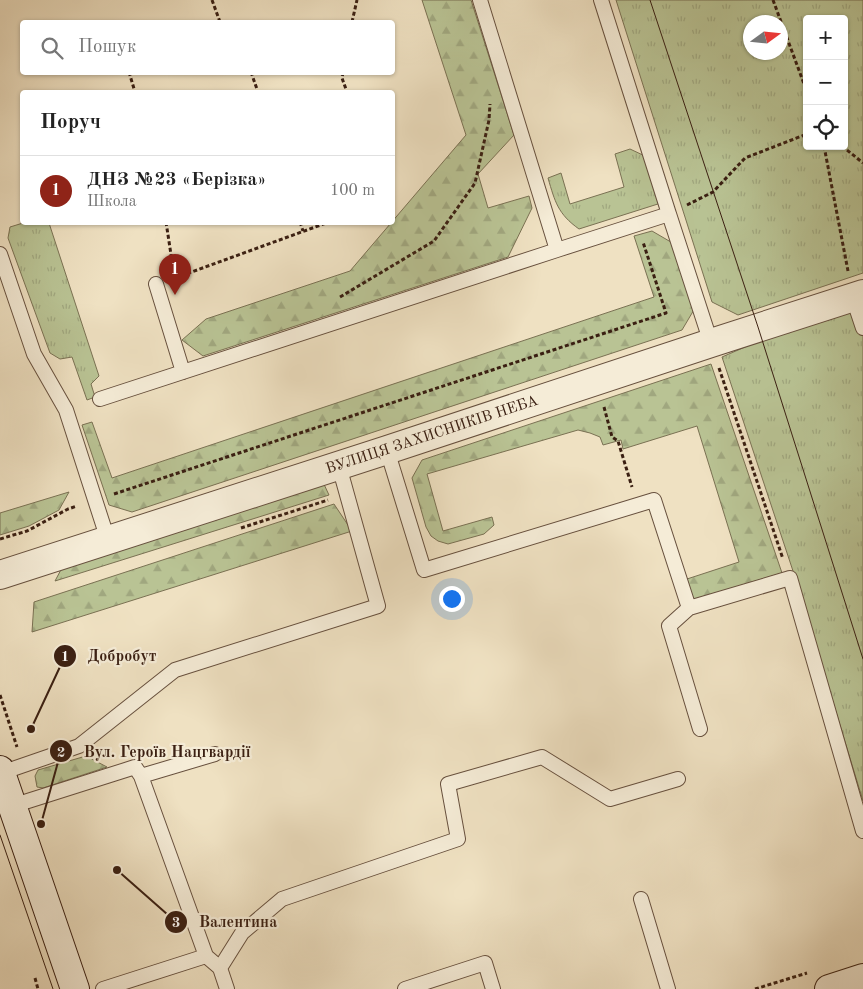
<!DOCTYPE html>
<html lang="uk">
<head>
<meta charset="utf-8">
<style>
	body { margin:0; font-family:"Old Standard TT",serif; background:#f2f2f2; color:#222 }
	.controls { position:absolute; right:15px; top:15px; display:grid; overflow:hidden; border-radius:5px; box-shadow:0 1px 4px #0004 }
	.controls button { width:45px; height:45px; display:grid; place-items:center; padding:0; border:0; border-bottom:1px solid #e0e0e0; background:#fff; color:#222; font:25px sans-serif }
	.compass { position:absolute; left:743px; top:15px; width:45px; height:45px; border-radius:50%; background:#fff; box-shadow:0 1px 4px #0004; rotate:75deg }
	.you { position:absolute; left:451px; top:598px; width:18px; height:18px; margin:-12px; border:4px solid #fff; border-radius:50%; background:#1a73e8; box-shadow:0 0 0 8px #1a73e833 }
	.badge { display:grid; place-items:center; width:32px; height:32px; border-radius:50%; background:#8f2418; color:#fff; font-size:16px; font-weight:700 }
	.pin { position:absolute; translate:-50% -41px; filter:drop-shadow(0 1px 2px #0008) }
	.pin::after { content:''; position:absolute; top:26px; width:18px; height:15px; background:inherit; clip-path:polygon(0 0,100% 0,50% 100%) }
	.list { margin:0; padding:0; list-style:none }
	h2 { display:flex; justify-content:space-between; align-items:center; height:65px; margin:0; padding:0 20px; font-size:21px }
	h2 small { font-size:16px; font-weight:400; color:#767676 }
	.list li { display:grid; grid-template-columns:32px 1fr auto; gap:15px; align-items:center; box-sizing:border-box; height:70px; padding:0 20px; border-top:1px solid #e0e0e0 }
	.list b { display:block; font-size:19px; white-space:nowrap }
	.list p { margin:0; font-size:16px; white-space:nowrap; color:#767676 }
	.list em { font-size:16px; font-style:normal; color:#767676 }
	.icon { flex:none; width:28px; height:28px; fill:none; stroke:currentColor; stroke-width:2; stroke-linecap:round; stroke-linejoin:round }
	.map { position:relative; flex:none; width:863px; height:989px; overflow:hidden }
	.search { position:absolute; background:#fff; box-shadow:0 1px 4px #0004; left:20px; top:20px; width:375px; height:55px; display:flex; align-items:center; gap:12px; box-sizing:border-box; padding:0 18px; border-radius:5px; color:#767676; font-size:19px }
	.panel { position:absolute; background:#fff; box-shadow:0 1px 4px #0004; left:20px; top:90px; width:375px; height:135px; border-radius:5px }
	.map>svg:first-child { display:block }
	.grass { fill:url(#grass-tufts); stroke:#7a7153; fill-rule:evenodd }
	.forest { fill:url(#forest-firs); stroke:#7a7153 }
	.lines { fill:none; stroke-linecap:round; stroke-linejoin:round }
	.lane-casing { stroke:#67503e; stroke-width:16 }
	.street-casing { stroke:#67503e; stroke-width:30 }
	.secondary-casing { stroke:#3a1f12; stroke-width:30 }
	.path { stroke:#3a1f12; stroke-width:3; stroke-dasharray:4 2.5; stroke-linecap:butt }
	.lane { stroke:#f5ecd7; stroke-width:14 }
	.street { stroke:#f5ecd7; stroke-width:28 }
	.secondary { stroke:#f5ecd7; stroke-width:28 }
	.tram { stroke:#3a1f12; stroke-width:1 }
	.labels { text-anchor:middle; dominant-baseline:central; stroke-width:4.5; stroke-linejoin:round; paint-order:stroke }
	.street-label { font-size:15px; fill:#3a1f12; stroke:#f5ecd7 }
	.leader { fill:none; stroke:#3a1f12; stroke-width:2 }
	.callout-dot { fill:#3a1f12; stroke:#f5ecd7; stroke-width:2 }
	.mark-label { font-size:15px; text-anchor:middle; font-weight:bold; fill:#fff }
	.callout-label { font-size:16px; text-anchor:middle; font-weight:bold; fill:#3a1f12; stroke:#f5ecd7; stroke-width:4.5; stroke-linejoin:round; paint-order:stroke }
</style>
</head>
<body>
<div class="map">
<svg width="863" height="989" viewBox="0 0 863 989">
	<defs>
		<pattern id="grass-tufts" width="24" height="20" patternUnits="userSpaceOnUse" patternTransform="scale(1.25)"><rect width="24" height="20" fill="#b9c394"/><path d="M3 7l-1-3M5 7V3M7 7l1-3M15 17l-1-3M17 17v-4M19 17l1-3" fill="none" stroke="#a0a77f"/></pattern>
		<pattern id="forest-firs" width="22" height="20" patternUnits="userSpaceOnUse" patternTransform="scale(1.25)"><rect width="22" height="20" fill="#b9c394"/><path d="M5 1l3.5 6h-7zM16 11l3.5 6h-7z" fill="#a0a77f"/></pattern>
	</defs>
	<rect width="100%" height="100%" fill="#efe1c2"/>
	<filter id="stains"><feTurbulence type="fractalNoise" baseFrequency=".004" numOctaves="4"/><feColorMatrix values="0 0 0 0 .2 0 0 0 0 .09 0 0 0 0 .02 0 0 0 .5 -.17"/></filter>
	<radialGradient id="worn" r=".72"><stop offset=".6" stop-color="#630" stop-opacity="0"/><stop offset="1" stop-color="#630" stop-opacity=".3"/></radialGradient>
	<path class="grass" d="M616 0H863V273L738 315 712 302ZM807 19H844V146H807ZM780 22V52H750V22Z
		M630 149 647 157 661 203 579 229C558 214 555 202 548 178L561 173 570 204 624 187 615 154Z
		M23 223H49L99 376 91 384 95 397 87 400 72 357 60 359 50 353 8 238 10 227Z
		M863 307V801L795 577 722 357 768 337Z"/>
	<path class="forest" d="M422 0H471L514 135 478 174 488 208 529 196 532 208 508 257 203 356 182 340 206 319 350 271 466 135Z
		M652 231 676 245 695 308 682 330 132 512 109 505 82 425 92 422 112 478 654 297 634 236Z
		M711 364 782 573 693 600 687 579 739 562 697 426 623 449 621 440 603 445 600 437 590 433 578 430 427 474 443 531 492 517 494 525 484 534 448 544 438 541 431 536 426 527 412 478 422 460Z
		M322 480 329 495 55 581 64 564Z
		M69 492 59 510 29 526 0 535V513Z
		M334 504 352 531 32 632 34 602Z
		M86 756 107 767 43 788 37 787 35 776 38 770Z"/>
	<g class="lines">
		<defs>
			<path id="lane" d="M601 0 669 214
				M557 250 669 214 711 343
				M0 254 34 354 66 410 108 540
				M156 284 183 372
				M853 298 863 328
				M100 399 557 250 480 0
				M387 450 424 570 654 500 689 608
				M700 729 669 626 689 608 790 578 863 831
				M1 773 79 746 175 670 378 606 339 466
				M141 776 215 754
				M12 806 135 767 141 776 206 956
				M641 899 668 989
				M220 968 242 933 282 899 458 839 448 784 542 757 610 799 678 779
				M103 989 206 956 220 968 227 989
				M405 989 485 963 493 989"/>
			<g id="street">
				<path id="s1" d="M0 575 387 450 711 343 863 294"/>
			</g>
			<path id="secondary" d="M0 770 75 989
				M829 989 863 978"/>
		</defs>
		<use href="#lane" class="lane-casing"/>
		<use href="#street" class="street-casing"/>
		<use href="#secondary" class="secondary-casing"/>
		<path class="path" d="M212 0 220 22
			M773 0 807 92
			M233 22H236
			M352 22 357 0
			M129 72 135 92
			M251 72 258 92
			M343 72 342 78 347 92
			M824 146 848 271
			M842 146 863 163
			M687 205 713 192 745 158 807 134
			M166 222 174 274
			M300 222 303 231
			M175 278 329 222
			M340 297 434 241 475 183 489 120 490 104
			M719 368 783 559
			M604 407 612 437 618 441 632 487
			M114 494 666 313 643 242
			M241 528 328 500
			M0 539 27 531 68 509 77 506
			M0 695 17 747
			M35 978 38 989
			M755 989 807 973"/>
		<use href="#lane" class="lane"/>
		<use href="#street" class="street"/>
		<use href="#secondary" class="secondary"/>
		<path class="tram" d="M650 0 758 327 863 659
			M0 835 53 989"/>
	</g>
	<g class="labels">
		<g class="street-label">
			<text stroke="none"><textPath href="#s1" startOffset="454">ВУЛИЦЯ ЗАХИСНИКІВ НЕБА</textPath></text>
		</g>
	</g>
	<path class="leader" d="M31 729L65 656M41 824L61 751M117 870L176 922"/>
	<g class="callout-dot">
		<circle cx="31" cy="729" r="5"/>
		<circle cx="41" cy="824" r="5"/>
		<circle cx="117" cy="870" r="5"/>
		<circle cx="65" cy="656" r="12"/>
		<circle cx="61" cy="751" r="12"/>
		<circle cx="176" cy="922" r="12"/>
	</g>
	<g class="mark-label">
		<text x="65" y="661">1</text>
		<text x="61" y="757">2</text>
		<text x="176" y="927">3</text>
	</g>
	<g class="callout-label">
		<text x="122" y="661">Добробут</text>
		<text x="167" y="757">Вул. Героїв Нацгвардії</text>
		<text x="238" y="927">Валентина</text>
	</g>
	<rect width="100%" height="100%" filter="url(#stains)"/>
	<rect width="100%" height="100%" fill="url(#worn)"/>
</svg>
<div class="controls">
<button>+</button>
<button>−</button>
<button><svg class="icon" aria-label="locate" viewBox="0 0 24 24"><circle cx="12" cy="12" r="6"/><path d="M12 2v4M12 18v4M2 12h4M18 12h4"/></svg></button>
</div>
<svg class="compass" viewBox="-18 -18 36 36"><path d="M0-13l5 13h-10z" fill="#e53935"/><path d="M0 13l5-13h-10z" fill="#767676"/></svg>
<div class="you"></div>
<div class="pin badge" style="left:175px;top:295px">1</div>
<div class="search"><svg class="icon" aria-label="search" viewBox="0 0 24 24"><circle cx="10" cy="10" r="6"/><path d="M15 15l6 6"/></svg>Пошук</div>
<section class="panel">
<h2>Поруч<small></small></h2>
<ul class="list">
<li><span class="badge">1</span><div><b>ДНЗ №23 «Берізка»</b><p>Школа</p></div><em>100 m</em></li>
</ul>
</section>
</div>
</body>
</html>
